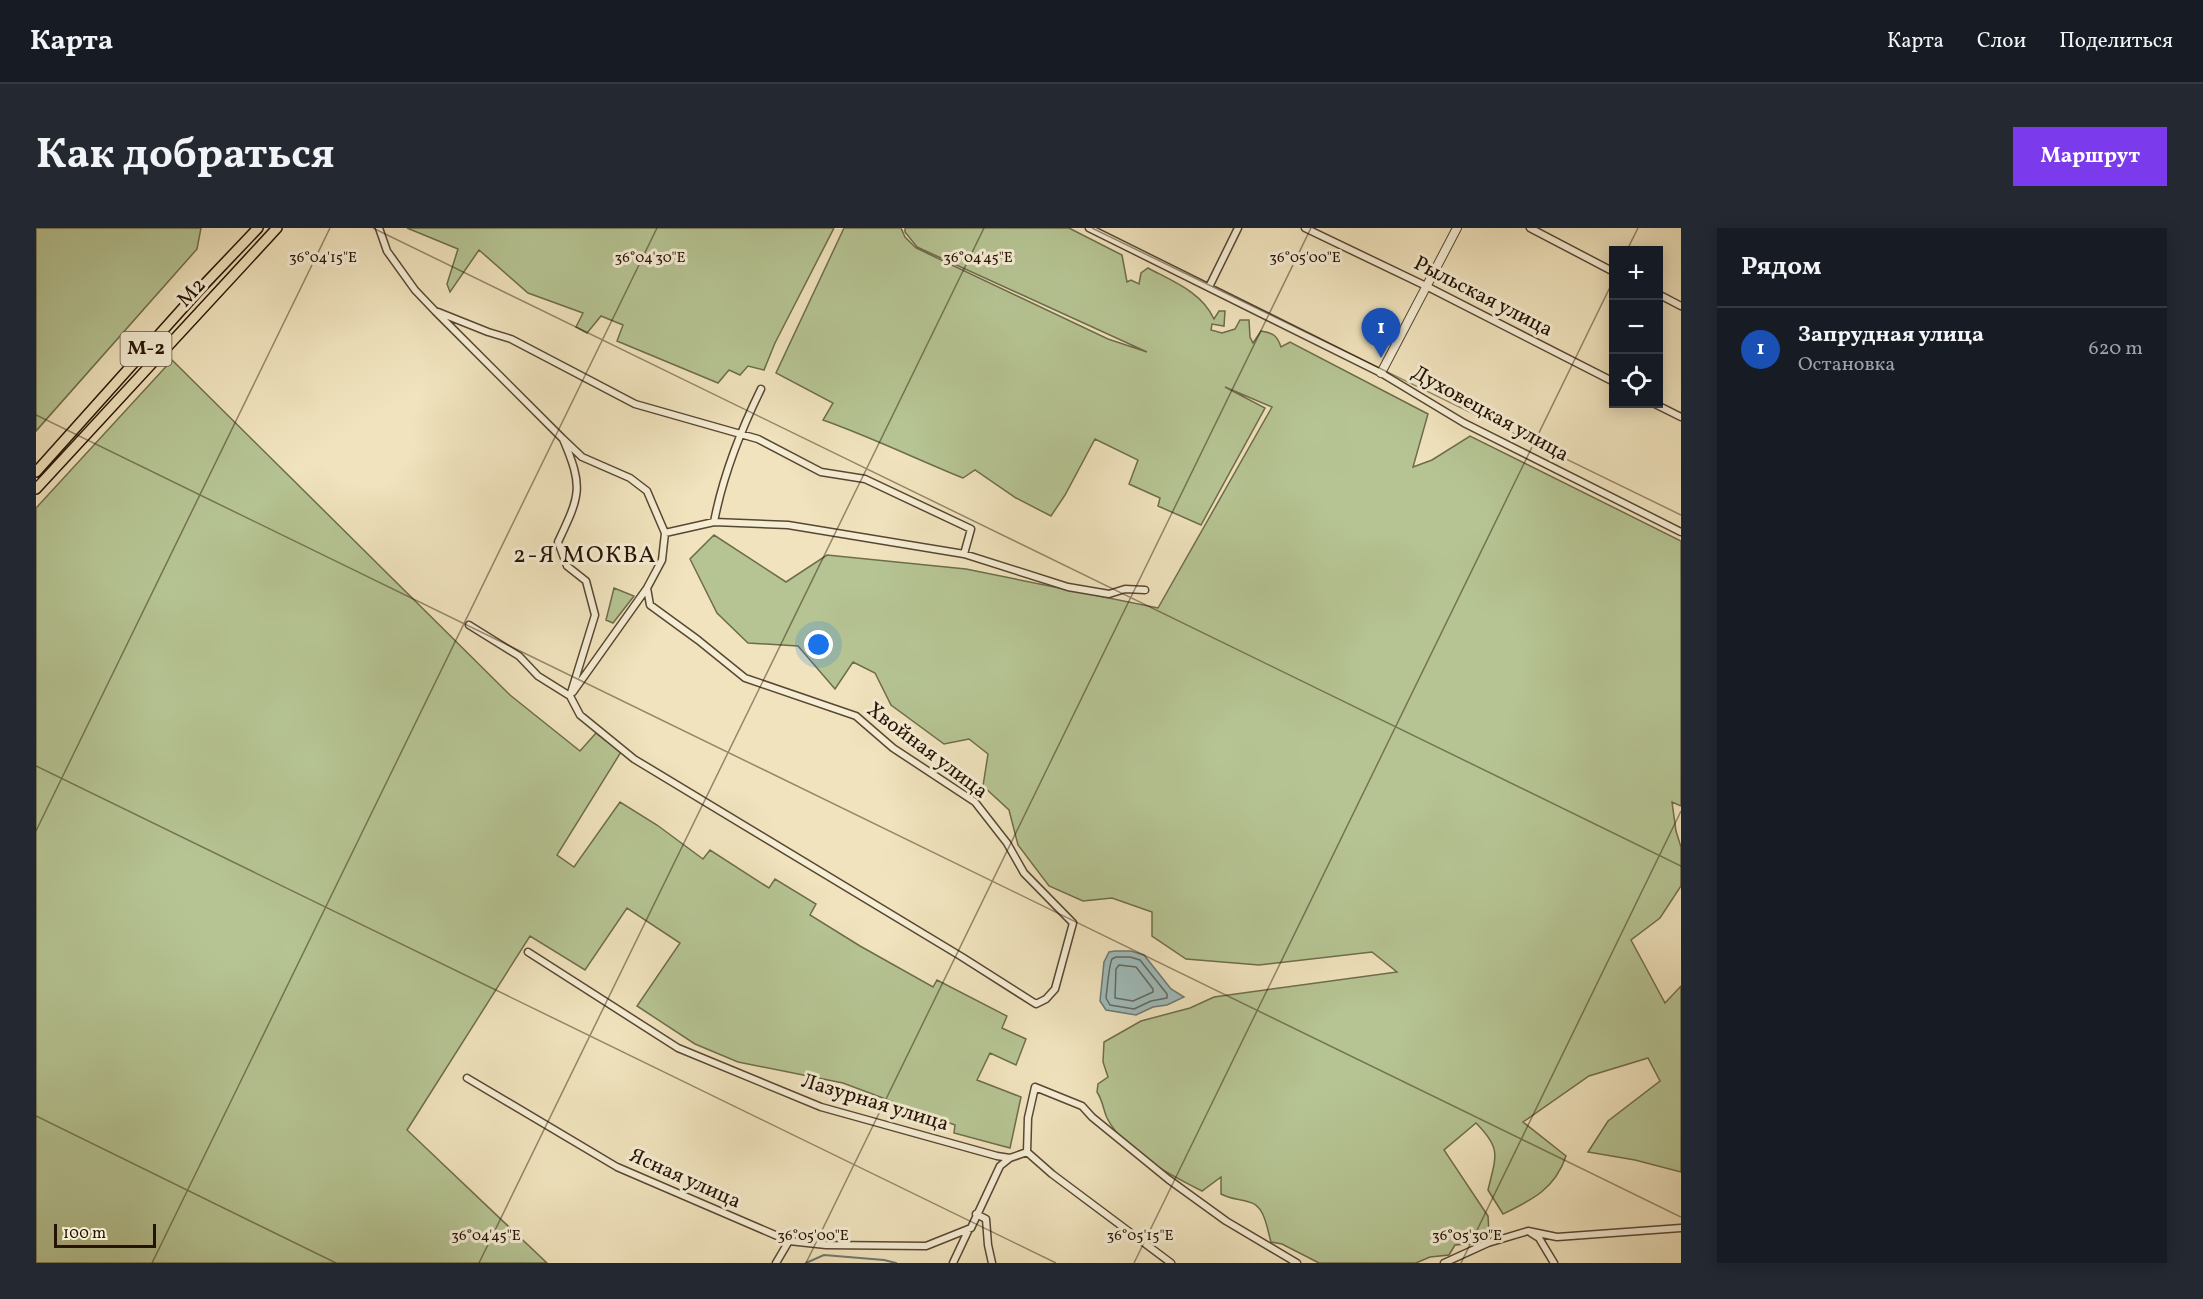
<!DOCTYPE html>
<html lang="ru">
<head>
<meta charset="utf-8">
<style>
	body { margin:0; font-family:Vollkorn,serif; background:#242831; color:#f1f3f6 }
	.controls { position:absolute; right:18px; top:18px; display:grid; overflow:hidden; border-radius:0px; box-shadow:0 3px 15px #0003 }
	.controls button { width:54px; height:54px; display:grid; place-items:center; padding:0; border:0; border-bottom:2px solid #363941; background:#171b24; color:#f1f3f6; font:30px sans-serif }
	.scale { position:absolute; left:18px; bottom:15px; width:102px; box-sizing:border-box; padding-left:6px; border:3px solid #261304; border-top:0; font-size:16px; line-height:21px; white-space:nowrap; color:#261304; -webkit-text-stroke:4px #f5edd4; paint-order:stroke }
	.you { position:absolute; left:783px; top:417px; width:21px; height:21px; margin:-15px; border:4px solid #fff; border-radius:50%; background:#1a73e8; box-shadow:0 0 0 9px #1a73e833 }
	.badge { display:grid; place-items:center; width:39px; height:39px; border-radius:50%; background:#7c3aed; color:#fff; font-size:20px; font-weight:700 }
	.pin { position:absolute; translate:-50% -50px; filter:drop-shadow(0 2px 3px #0008) }
	.pin::after { content:''; position:absolute; top:32px; width:21px; height:18px; background:inherit; clip-path:polygon(0 0,100% 0,50% 100%) }
	.list { margin:0; padding:0; list-style:none }
	h2 { display:flex; justify-content:space-between; align-items:center; height:78px; margin:0; padding:0 24px; font-size:26px }
	h2 small { font-size:20px; font-weight:400; color:#9ea1a6 }
	.list li { display:grid; grid-template-columns:39px 1fr auto; gap:18px; align-items:center; box-sizing:border-box; height:84px; padding:0 24px; border-top:2px solid #363941 }
	.list b { display:block; font-size:22px; white-space:nowrap }
	.list p { margin:0; font-size:20px; white-space:nowrap; color:#9ea1a6 }
	.list em { font-size:20px; font-style:normal; color:#9ea1a6 }
	.icon { flex:none; width:33px; height:33px; fill:none; stroke:currentColor; stroke-width:2; stroke-linecap:round; stroke-linejoin:round }
	.map { position:relative; flex:none; width:1645px; height:1035px; overflow:hidden; border-radius:0px }
	header { display:flex; align-items:center; gap:36px; box-sizing:border-box; height:84px; padding:0 30px; background:#171b24; border-bottom:2px solid #363941 }
	header strong { font-size:28px }
	nav { display:flex; gap:33px; margin-inline-start:auto; font-size:21px }
	.intro { display:flex; align-items:center; justify-content:space-between; box-sizing:border-box; height:144px; padding:0 36px }
	h1 { margin:0; font-size:42px }
	.button { padding:15px 27px; border-radius:0px; background:#7c3aed; color:#fff; font-size:21px; font-weight:700 }
	main { display:flex; gap:36px; padding:0 36px }
	aside { flex:1; background:#171b24; border-radius:0px; box-shadow:0 3px 15px #0003 }
	.map>svg:first-child { display:block }
	.green { fill:#b6c493; stroke:#6e6c4c; stroke-width:1.5 }
	.water { fill:#9ebbbb; stroke:#6e7872; stroke-width:1.5 }
	.lines { fill:none; stroke-linecap:round; stroke-linejoin:round }
	.shore { stroke:#626760; stroke-width:1.5 }
	.stream { stroke:#6e7872; stroke-width:2 }
	.minor-casing { stroke:#584732; stroke-width:9 }
	.tertiary-casing { stroke:#584732; stroke-width:10 }
	.trunk-casing { stroke:#261304; stroke-width:12 }
	.minor { stroke:#f5edd4; stroke-width:6 }
	.tertiary { stroke:#f5edd4; stroke-width:8 }
	.trunk { stroke:#f0e3bd; stroke-width:9 }
	.ticks { fill:none; stroke:#261304; stroke-width:1.5; stroke-opacity:0.45 }
	.labels { text-anchor:middle; dominant-baseline:central; stroke-width:6; stroke-linejoin:round; paint-order:stroke }
	.shield { fill:#f5edd4; stroke:#645442; stroke-width:1.5 }
	.shield-label { font-size:20px; font-weight:bold; fill:#261304 }
	.street-label { font-size:21px; fill:#261304; stroke:#f5edd4 }
	.quarter-label { font-size:24px; letter-spacing:1.5px; fill:#261304; stroke:#f5edd4 }
	.ticks-label { font-size:15px; text-anchor:middle; fill:#261304; stroke:#f5edd4; stroke-width:6; stroke-linejoin:round; paint-order:stroke }
</style>
</head>
<body>
<header>
<strong>Карта</strong>
<nav><a>Карта</a><a>Слои</a><a>Поделиться</a></nav>
</header>
<div class="intro"><h1>Как добраться</h1><a class="button">Маршрут</a></div>
<main>
<div class="map">
<svg width="1645" height="1035" viewBox="0 0 1645 1035">
	<rect width="100%" height="100%" fill="#f0e3bd"/>
	<filter id="stains"><feTurbulence type="fractalNoise" baseFrequency=".00333" numOctaves="4"/><feColorMatrix values="0 0 0 0 .2 0 0 0 0 .09 0 0 0 0 .02 0 0 0 .5 -.17"/></filter>
	<radialGradient id="worn" r=".72"><stop offset=".6" stop-color="#630" stop-opacity="0"/><stop offset="1" stop-color="#630" stop-opacity=".3"/></radialGradient>
	<path class="green" d="M0 0H165L161 21 0 203Z
		M371 0H798L739 115 728 142 712 138 704 147 693 142 682 155 581 113 587 97 565 88 551 105 540 99 547 85 492 65 443 22 414 64 411 56 422 21Z
		M808 0H865L869 9 880 20 1072 111 1111 124 881 19 869 4V0H1033L1086 27 1091 54 1095 52 1103 56 1105 45 1112 40C1136 53 1166 64 1178 91L1183 83H1189L1188 98 1176 96 1175 102 1186 105 1199 101 1204 92H1213L1214 109 1217 115 1225 103C1237 105 1241 107 1245 119L1254 114 1392 186 1377 239 1396 232 1434 208 1645 313V578L1636 574 1640 603 1645 619V658L1624 690 1595 712 1629 775 1645 758V944L1599 932 1552 924 1572 893 1624 853 1612 830 1553 848 1487 894 1530 928C1519 961 1496 972 1467 986L1452 962C1460 928 1466 921 1440 895L1408 922 1452 988 1453 1004 1433 1016 1419 1017 1413 1027 1394 1029 1380 1035H1283L1246 1016 1235 1014C1231 1001 1229 977 1213 974 1203 971 1194 971 1185 966V949L1166 963C1134 947 1088 923 1071 890 1067 881 1067 873 1061 864L1062 856 1072 849 1067 834 1068 814 1105 793 1154 780 1178 769 1361 744 1336 724 1223 737 1150 731 1116 708V684L1076 670 1047 673 1013 658 982 617 973 582 947 558 952 526 933 511 908 516 855 477 839 445 817 434 799 461 762 418 712 415 681 385 654 331 678 307 750 354 791 327 930 341 1122 380 1236 179 1189 159 1229 180 1165 297 1122 278 1124 270 1093 256 1102 232 1059 211 1029 267 1015 288 980 270 939 242 927 250C880 231 835 209 787 192L797 175 740 145Z
		M136 132 474 467 544 523 560 505 585 524 521 627 538 639 584 574 621 597 667 631 674 622 733 660 739 651 780 676 774 687 824 718 897 759 901 752 971 788 966 800 990 811 980 837 954 825 941 852 985 869 974 920 918 905 919 897 807 855 702 834 659 816 601 778 644 715 591 680 549 742 494 708 371 902 511 1035H0V280Z
		M578 360 598 368 577 395 570 392Z"/>
	<path class="water" d="M1079 723H1095L1108 727 1135 761 1148 769 1131 777 1117 779 1100 787 1070 782 1064 773 1068 734 1073 724Z"/>
	<g class="lines">
		<path class="shore" d="M1080 729H1094L1104 732 1131 766V770L1115 773 1098 781 1074 777 1070 770C1071 762 1073 737 1076 731Z
			M1083 737 1100 739 1117 761V764L1097 773 1079 770 1080 741Z"/>
		<path class="stream" d="M770 1035 788 1027 848 1032 860 1035"/>
		<defs>
			<path id="minor" d="M343 0 351 23 379 62 399 83 527 211 546 229 594 250 611 263 629 305 626 332 611 360 537 464
				M1053 0 1345 145 1428 195 1645 304
				M1269 0 1392 59 1578 154
				M1494 0 1578 44
				M1173 59 1202 0
				M1622 66 1645 78
				M402 84 452 104 475 111 599 176 722 211 785 244 829 251 935 301 928 326
				M1619 176 1645 189
				M527 211C548 260 544 267 522 314L531 338 550 353 559 387 534 468 544 487 598 531 926 729 1000 776 1010 771 1019 761 1037 695 988 645 971 615 939 574 857 520 820 488 709 450 662 412 614 377 611 360
				M678 294C687 247 704 204 725 161
				M629 305 678 294 752 297 928 326 1032 359 1073 366 1089 361 1109 362
				M433 397 483 428 502 448 534 468
				M492 724 642 820 785 879 961 928 974 930 991 924 1016 946 1135 1035
				M431 850 581 939 753 1013 790 1017 890 1018 935 1000 964 938 974 930
				M991 924 992 890 999 859 1046 878 1056 889 1132 951 1190 993 1261 1035
				M940 986 950 991 952 1017 956 1035
				M1495 1005 1503 1010 1518 1035
				M740 1035 753 1013
				M917 1035 933 1001
				M1408 1035 1452 1015 1492 1003 1521 1009 1645 1000"/>
			<path id="tertiary" d="M1345 145 1421 0"/>
			<path id="trunk" d="M0 244 164 61 222 0
				M0 261 241 0"/>
		</defs>
		<use href="#minor" class="minor-casing"/>
		<use href="#tertiary" class="tertiary-casing"/>
		<use href="#trunk" class="trunk-casing"/>
		<use href="#minor" class="minor"/>
		<use href="#tertiary" class="tertiary"/>
		<use href="#trunk" class="trunk"/>
	</g>
	<path class="ticks" d="M337 0 1645 638M1056 0 1645 287M1591 22 1602 0M0 187 1645 989M0 538 1020 1035M0 603 294 0M0 888 300 1035M116 1035 621 0M443 1035 948 0M770 1035 1275 0M1098 1035 1578 51M1425 1035 1645 583"/>
	<g class="labels">
		<rect class="shield" x="84.5" y="104" width="51" height="34" rx="4.5"/>
		<g class="shield-label">
			<text x="110" y="121">М-2</text>
		</g>
		<g class="street-label">
			<text transform="translate(156 65) rotate(-47)">М2</text>
			<text transform="translate(1447 69) rotate(27)">Рыльская улица</text>
			<text transform="translate(1454 186) rotate(29)">Духовецкая улица</text>
			<text transform="translate(891 523) rotate(37)">Хвойная улица</text>
			<text transform="translate(839 875) rotate(17)">Лазурная улица</text>
			<text transform="translate(649 951) rotate(24)">Ясная улица</text>
		</g>
		<g class="quarter-label">
			<text x="549" y="328">2-Я МОКВА</text>
		</g>
	</g>
	<g class="ticks-label">
		<text x="287" y="34">36°04'15"E</text>
		<text x="614" y="34">36°04'30"E</text>
		<text x="942" y="34">36°04'45"E</text>
		<text x="1269" y="34">36°05'00"E</text>
		<text x="450" y="1012">36°04'45"E</text>
		<text x="777" y="1012">36°05'00"E</text>
		<text x="1104" y="1012">36°05'15"E</text>
		<text x="1431" y="1012">36°05'30"E</text>
	</g>
	<rect width="100%" height="100%" filter="url(#stains)"/>
	<rect width="100%" height="100%" fill="url(#worn)"/>
</svg>
<div class="controls">
<button>+</button>
<button>−</button>
<button><svg class="icon" aria-label="locate" viewBox="0 0 24 24"><circle cx="12" cy="12" r="6"/><path d="M12 2v4M12 18v4M2 12h4M18 12h4"/></svg></button>
</div>
<div class="scale">100 m</div>
<div class="you"></div>
<div class="pin badge" style="left:1345px;top:130px;background:#1a4fb4">1</div>
</div>
<aside>
<h2>Рядом<small></small></h2>
<ul class="list">
<li><span class="badge" style="background:#1a4fb4">1</span><div><b>Запрудная улица</b><p>Остановка</p></div><em>620 m</em></li>
</ul>
</aside>
</main>
</body>
</html>
